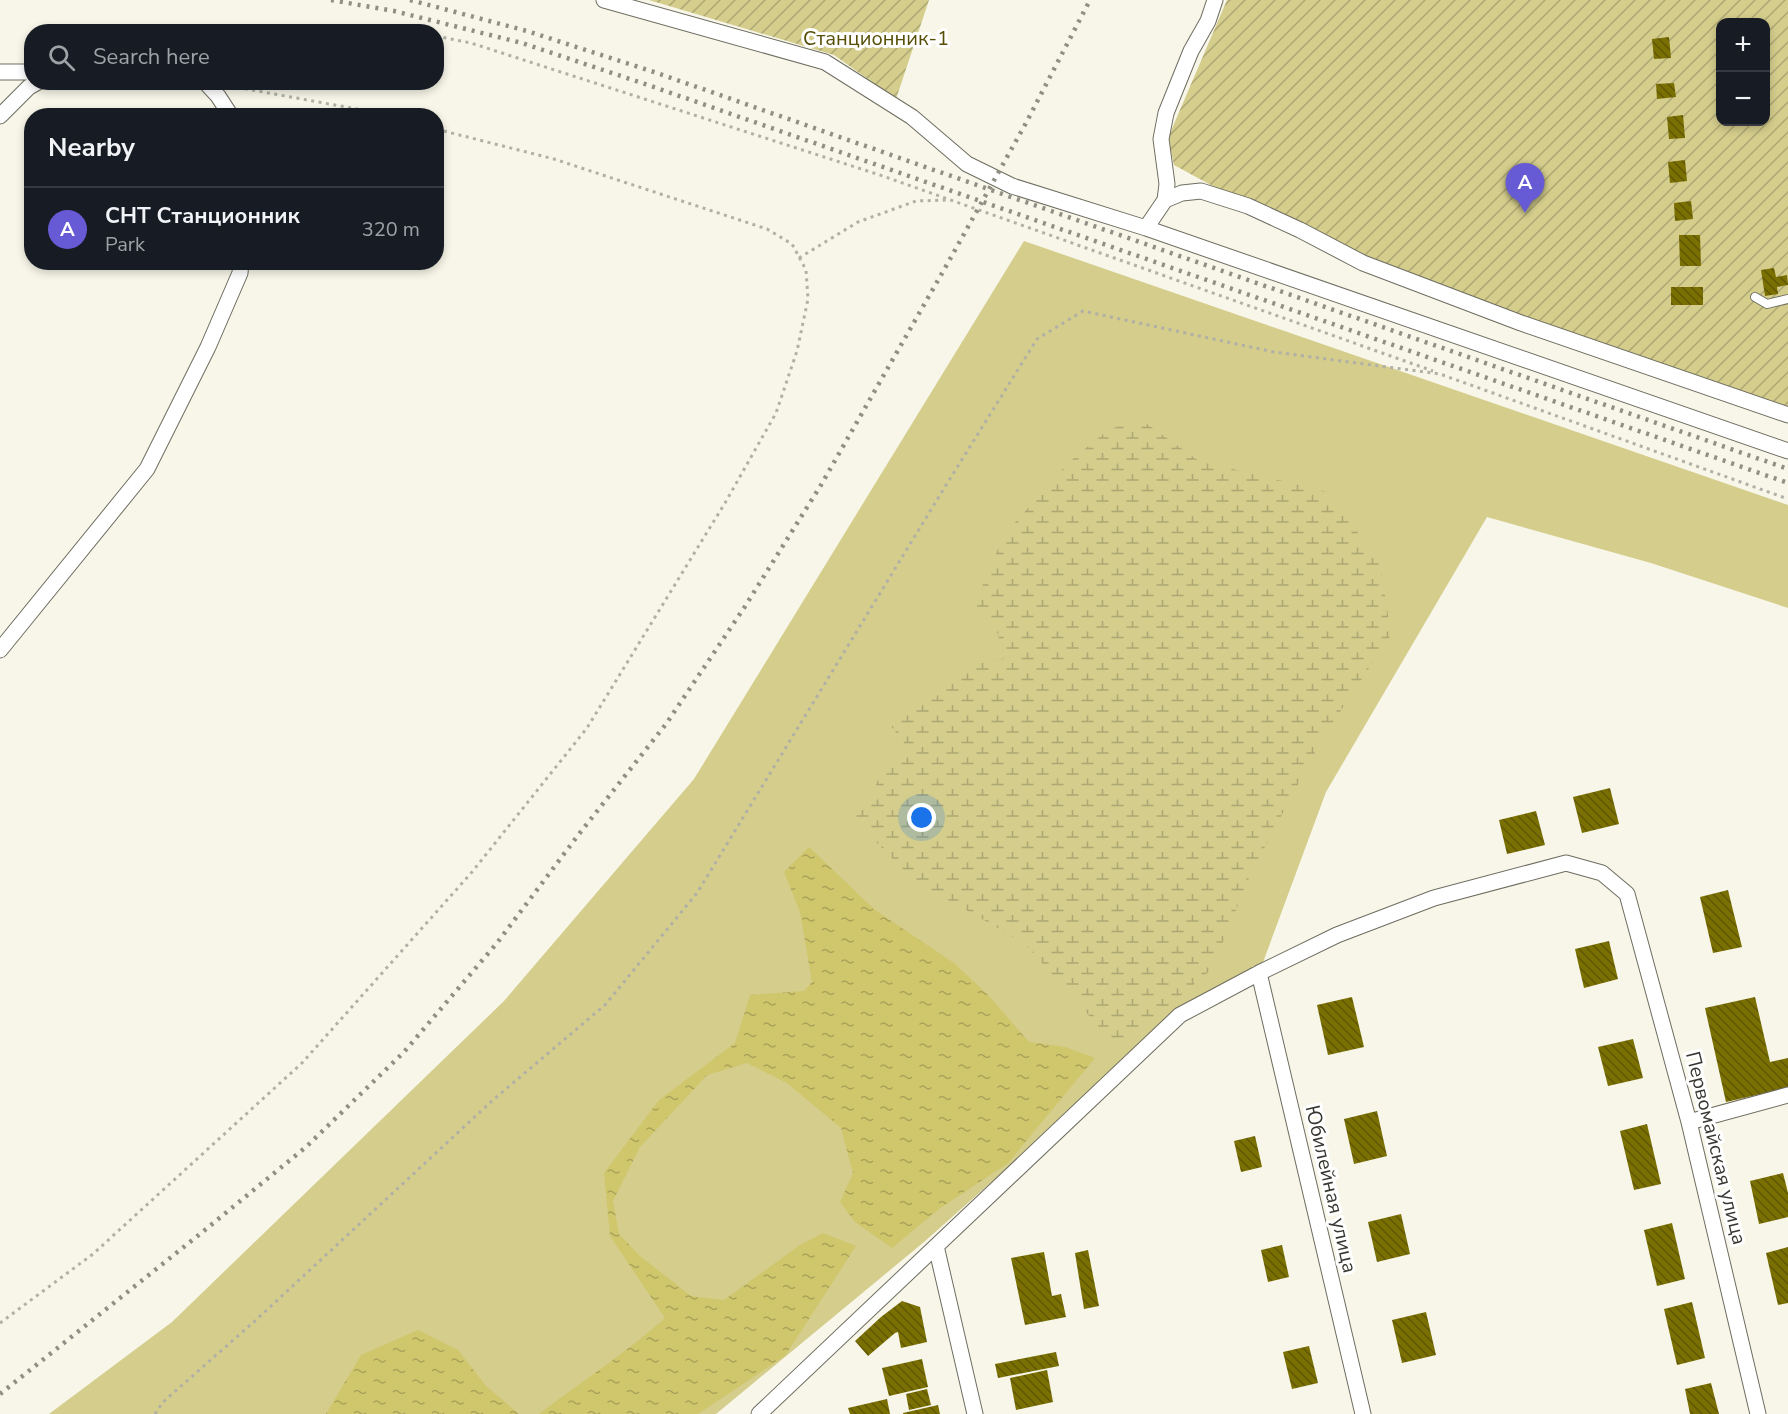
<!DOCTYPE html>
<html lang="en">
<head>
<meta charset="utf-8">
<style>
	body { margin:0; font-family:"Nunito Sans",sans-serif; background:#242831; color:#f1f3f6 }
	.controls { position:absolute; right:18px; top:18px; display:grid; overflow:hidden; border-radius:12px; box-shadow:0 3px 9px #0003 }
	.controls button { width:54px; height:54px; display:grid; place-items:center; padding:0; border:0; border-bottom:2px solid #363941; background:#171b24; color:#f1f3f6; font:30px sans-serif }
	.you { position:absolute; left:922px; top:818px; width:21px; height:21px; margin:-15px; border:4px solid #fff; border-radius:50%; background:#1a73e8; box-shadow:0 0 0 9px #1a73e833 }
	.badge { display:grid; place-items:center; width:39px; height:39px; border-radius:50%; background:#665bd4; color:#fff; font-size:20px; font-weight:700 }
	.pin { position:absolute; translate:-50% -50px; filter:drop-shadow(0 2px 3px #0008) }
	.pin::after { content:''; position:absolute; top:32px; width:21px; height:18px; background:inherit; clip-path:polygon(0 0,100% 0,50% 100%) }
	.list { margin:0; padding:0; list-style:none }
	h2 { display:flex; justify-content:space-between; align-items:center; height:78px; margin:0; padding:0 24px; font-size:26px }
	h2 small { font-size:20px; font-weight:400; color:#9ea1a6 }
	.list li { display:grid; grid-template-columns:39px 1fr auto; gap:18px; align-items:center; box-sizing:border-box; height:84px; padding:0 24px; border-top:2px solid #363941 }
	.list b { display:block; font-size:22px; white-space:nowrap }
	.list p { margin:0; font-size:20px; white-space:nowrap; color:#9ea1a6 }
	.list em { font-size:20px; font-style:normal; color:#9ea1a6 }
	.icon { flex:none; width:33px; height:33px; fill:none; stroke:currentColor; stroke-width:2; stroke-linecap:round; stroke-linejoin:round }
	.map { position:relative; flex:none; width:1788px; height:1414px; overflow:hidden }
	.search { position:absolute; background:#171b24; box-shadow:0 3px 9px #0003; left:24px; top:24px; width:420px; height:66px; display:flex; align-items:center; gap:15px; box-sizing:border-box; padding:0 21px; border-radius:24px; color:#9ea1a6; font-size:22px }
	.panel { position:absolute; background:#171b24; box-shadow:0 3px 9px #0003; left:24px; top:108px; width:420px; height:162px; border-radius:24px }
	.map>svg:first-child { display:block }
	.grass { fill:#d4cd8c }
	.wetland { fill:url(#wetland-marsh) }
	.garden { fill:url(#garden-furrows); fill-rule:evenodd }
	.water { fill:url(#water-ripples) }
	.building { fill:url(#building-back-hatch) }
	.lines { fill:none; stroke-linecap:round; stroke-linejoin:round }
	.service-casing { stroke:#6e6d61; stroke-width:10 }
	.minor-casing { stroke:#6e6d61; stroke-width:17 }
	.path { stroke:#b1b0a6; stroke-width:3; stroke-dasharray:3 4.5; stroke-linecap:butt }
	.service { stroke:#fff; stroke-width:8 }
	.minor { stroke:#fff; stroke-width:15 }
	.rail { stroke:#908f86; stroke-width:4.5; stroke-dasharray:3 6; stroke-linecap:butt }
	.labels { text-anchor:middle; dominant-baseline:central; stroke-width:6; stroke-linejoin:round; paint-order:stroke }
	.park-label { font-size:20px; fill:#564e06; stroke:#fff }
	.street-label { font-size:20px; fill:#373631; stroke:#fff }
</style>
</head>
<body>
<div class="map">
<svg width="1788" height="1414" viewBox="0 0 1788 1414">
	<defs>
		<pattern id="wetland-marsh" width="20" height="14" patternUnits="userSpaceOnUse" patternTransform="scale(1.5)"><rect width="20" height="14" fill="#d4cd8c"/><path d="M1 5h8M5 5V1M11 12h8M15 12V8" fill="none" stroke="#ada773"/></pattern>
		<pattern id="garden-furrows" width="10" height="10" patternUnits="userSpaceOnUse" patternTransform="scale(1.5)"><rect width="10" height="10" fill="#d4cd8c"/><path d="M-1 1l2-2M0 10L10 0M9 11l2-2" fill="none" stroke="#ada773"/></pattern>
		<pattern id="water-ripples" width="26" height="14" patternUnits="userSpaceOnUse" patternTransform="scale(1.5)"><rect width="26" height="14" fill="#d0c66c"/><path d="M2 4q2-2 4 0t4 0M15 11q2-2 4 0t4 0" fill="none" stroke="#aaa259"/></pattern>
		<pattern id="building-back-hatch" width="6" height="6" patternUnits="userSpaceOnUse" patternTransform="scale(1.5)"><rect width="6" height="6" fill="#7a6f01"/><path d="M-1 5l2 2M0 0l6 6M5-1l2 2" fill="none" stroke="#605704"/></pattern>
	</defs>
	<rect width="100%" height="100%" fill="#f7f6e8"/>
	<path class="grass" d="M1024 241 1788 505V608L1651 563 1487 517 1326 792 1259 973 1179 1015 924 1242 716 1414H49L172 1322 504 1001 694 779Z"/>
	<path class="wetland" d="M1140 419 1199 461 1328 492 1380 563 1391 635 1322 739 1251 873 1212 969 1118 1048 1024 943 915 881 846 812 870 799 883 768 909 749 891 726 938 695 974 662 1003 659 998 634 975 603 1004 535 1068 463 1108 430Z"/>
	<path class="garden" d="M649 0H929L896 99 834 55Z
		M1227 0H1788V423L1489 320 1349 260 1174 165 1168 138ZM1720 22H1766V122H1720Z"/>
	<path class="water" d="M809 847 875 910 954 963 989 996 1029 1042 1065 1047 1095 1058 1008 1163 939 1209 892 1248 855 1222 840 1202 853 1173 841 1128 787 1083 747 1063 707 1075 640 1147 613 1201 619 1234 640 1256 691 1296 724 1300 800 1245 823 1233 856 1246 785 1356 698 1414H539C581 1382 626 1353 665 1318L610 1236 604 1173 659 1100 735 1043 750 995 804 991 812 982 800 912 784 872Z
		M418 1330 458 1350 486 1386 519 1414H326L361 1355Z"/>
	<path class="building" d="M1669 37 1671 58 1654 59 1652 39Z
		M1674 83 1676 97 1657 99 1656 84Z
		M1683 115 1685 138 1669 139 1667 117Z
		M1685 160 1687 181 1670 183 1668 162Z
		M1691 201 1693 219 1675 221 1674 203Z
		M1679 235H1700L1701 266H1680Z
		M1774 268 1776 277 1787 275 1788 285 1777 287 1778 294 1765 296 1761 270Z
		M1671 287H1703V305H1671Z
		M1610 788 1619 824 1582 833 1573 797Z
		M1536 811 1545 845 1507 854 1499 820Z
		M1728 890 1742 947 1713 953 1700 897Z
		M1609 941 1618 979 1584 988 1575 949Z
		M1352 997 1364 1047 1328 1055 1317 1005Z
		M1755 997 1770 1062 1788 1058V1088L1726 1102 1705 1008Z
		M1633 1039 1643 1078 1608 1086 1598 1047Z
		M1377 1111 1387 1156 1354 1164 1344 1119Z
		M1647 1124 1661 1184 1634 1190 1620 1131Z
		M1255 1136 1262 1167 1241 1172 1234 1141Z
		M1783 1173 1788 1193V1217L1759 1224 1750 1181Z
		M1401 1214 1410 1254 1377 1262 1368 1222Z
		M1672 1223 1685 1279 1657 1286 1644 1230Z
		M1282 1245 1289 1277 1268 1282 1261 1250Z
		M1788 1247V1303L1778 1305 1766 1253Z
		M1088 1250 1099 1306 1084 1309 1075 1253Z
		M1044 1252 1052 1296 1061 1294 1066 1317 1025 1325 1011 1258Z
		M902 1301 920 1307 927 1342 901 1348 898 1332 895 1333 868 1356 855 1341 881 1317Z
		M1692 1302 1705 1358 1677 1365 1664 1309Z
		M1426 1312 1436 1355 1402 1363 1392 1320Z
		M1309 1346 1318 1383 1292 1389 1283 1352Z
		M1056 1352 1059 1366 998 1378 995 1364Z
		M922 1359 928 1387 889 1396 882 1368Z
		M1047 1370 1053 1402 1016 1410 1010 1378Z
		M1711 1383 1719 1414H1690L1685 1389Z
		M927 1389 931 1405 909 1410 906 1394Z
		M887 1399 890 1414H850L848 1408Z
		M938 1405 940 1414H903V1413Z"/>
	<g class="lines">
		<defs>
			<path id="service" d="M1755 297 1767 304 1788 299"/>
			<path id="minor" d="M604 0 825 62 912 117 967 164 1012 186 1146 228 1788 451
				M1215 0 1208 21 1191 51 1166 113 1161 139 1167 184 1165 200 1182 193 1201 191 1248 206 1300 230 1363 263 1521 323 1788 415
				M0 72H32
				M205 82 218 96 231 116
				M0 116 29 87 38 82
				M1146 228 1165 200
				M0 650 147 469 208 347 240 273 241 262
				M1259 973 1363 1414
				M1689 1122 1788 1095
				M936 1246 975 1414
				M759 1414 1180 1015 1259 973 1337 935 1434 898 1566 863 1602 873 1627 894 1689 1122 1758 1414"/>
		</defs>
		<use href="#service" class="service-casing"/>
		<use href="#minor" class="minor-casing"/>
		<path class="path" d="M397 32 402 29 414 32
			M436 36 471 43 883 176 1433 371
			M230 86 357 109 384 116
			M799 258 858 222 916 201 949 200
			M0 1323 93 1254 302 1063 472 872 587 728 725 503 776 413 797 351 808 299 806 270 792 244 767 229 554 159 436 129
			M155 1414 163 1402 256 1320 493 1100 605 1005 697 893 943 490 1037 339 1083 311 1274 352 1440 374 1788 499"/>
		<use href="#service" class="service"/>
		<use href="#minor" class="minor"/>
		<path class="rail" d="M331 0 394 11 522 43 651 86 1788 483
			M410 0 527 31 657 73 1788 469
			M0 1394 200 1234 306 1147 404 1052 497 943 579 834 666 724 744 608 821 485 945 268 1026 123 1090 0"/>
	</g>
	<g class="labels">
		<g class="park-label">
			<text x="876" y="38">Станционник-1</text>
		</g>
		<g class="street-label">
			<text transform="translate(1716 1148) rotate(76)">Первомайская улица</text>
			<text transform="translate(1331 1189) rotate(77)">Юбилейная улица</text>
		</g>
	</g>
</svg>
<div class="controls">
<button>+</button>
<button>−</button>
</div>
<div class="you"></div>
<div class="pin badge" style="left:1525px;top:213px">A</div>
<div class="search"><svg class="icon" aria-label="search" viewBox="0 0 24 24"><circle cx="10" cy="10" r="6"/><path d="M15 15l6 6"/></svg>Search here</div>
<section class="panel">
<h2>Nearby<small></small></h2>
<ul class="list">
<li><span class="badge">A</span><div><b>СНТ Станционник</b><p>Park</p></div><em>320 m</em></li>
</ul>
</section>
</div>
</body>
</html>
